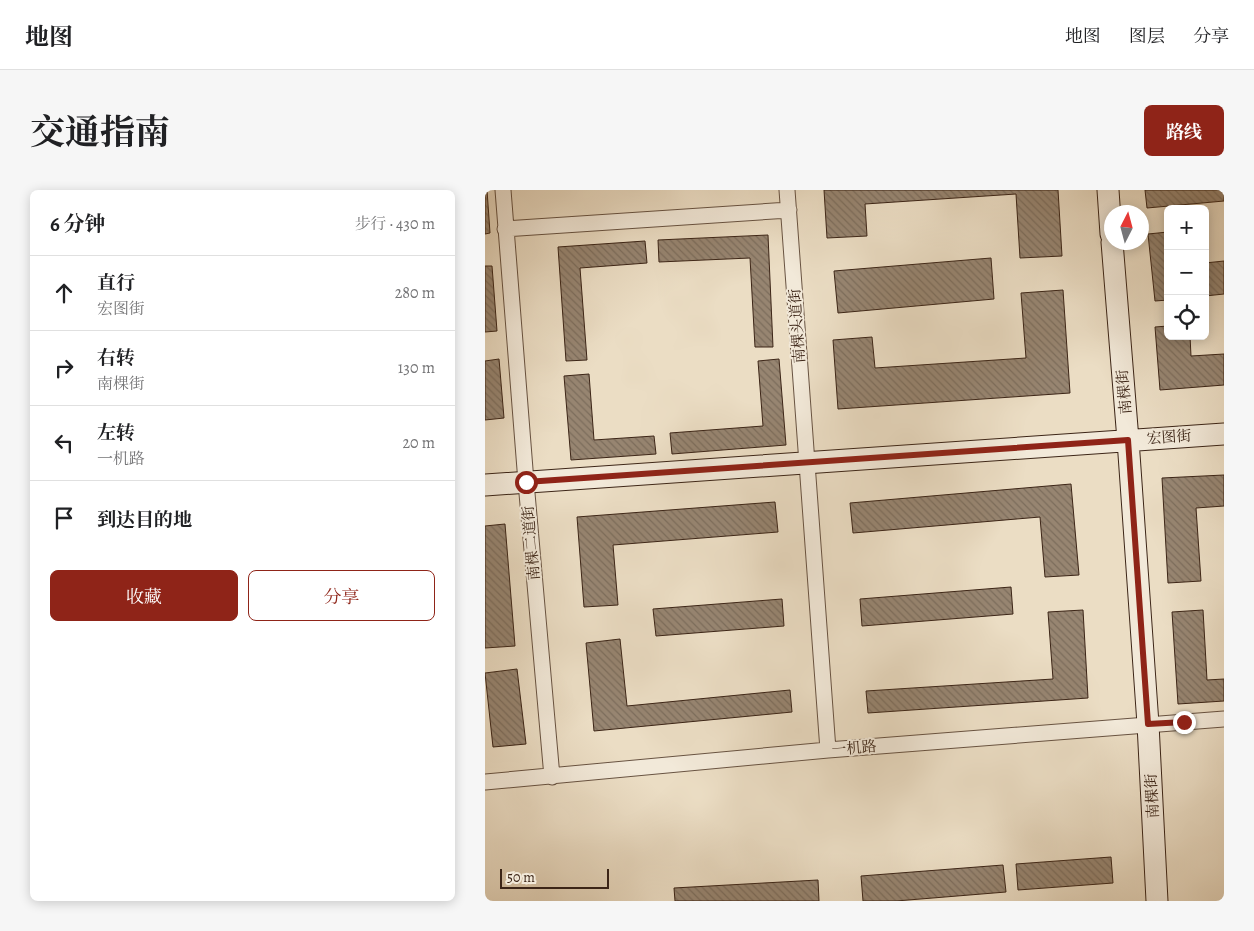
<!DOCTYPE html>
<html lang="zh">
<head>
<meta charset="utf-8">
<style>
	body { margin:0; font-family:Alegreya,"Noto Serif SC",serif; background:#f6f6f6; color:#202124 }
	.controls { position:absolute; right:15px; top:15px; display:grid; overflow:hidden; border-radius:8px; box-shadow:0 2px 12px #0003 }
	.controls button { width:45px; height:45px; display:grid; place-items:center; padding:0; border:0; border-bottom:1px solid #e0e0e0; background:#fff; color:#202124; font:25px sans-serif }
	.compass { position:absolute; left:619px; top:15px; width:45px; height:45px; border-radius:50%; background:#fff; box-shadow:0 2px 12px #0003; rotate:6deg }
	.scale { position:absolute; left:15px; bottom:12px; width:109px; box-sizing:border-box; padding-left:5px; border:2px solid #3c2517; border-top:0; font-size:14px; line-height:18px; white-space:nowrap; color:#3c2517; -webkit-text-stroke:4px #f2e9d9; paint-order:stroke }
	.stop { position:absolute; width:15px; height:15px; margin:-11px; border:4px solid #8f2418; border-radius:50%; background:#fff }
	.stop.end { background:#8f2418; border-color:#fff; box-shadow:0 1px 5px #0008 }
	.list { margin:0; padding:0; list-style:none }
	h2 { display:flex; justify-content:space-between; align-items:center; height:65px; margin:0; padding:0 20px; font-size:21px }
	h2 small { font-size:16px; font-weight:400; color:#757577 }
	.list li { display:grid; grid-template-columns:32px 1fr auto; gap:15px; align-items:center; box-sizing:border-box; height:75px; padding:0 20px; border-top:1px solid #e0e0e0 }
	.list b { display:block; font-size:19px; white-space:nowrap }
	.list p { margin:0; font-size:16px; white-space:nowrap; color:#757577 }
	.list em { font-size:16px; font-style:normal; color:#757577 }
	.actions { display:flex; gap:10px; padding:15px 20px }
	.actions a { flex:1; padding:11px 0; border:1px solid #8f2418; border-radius:8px; text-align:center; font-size:18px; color:#8f2418 }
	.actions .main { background:#8f2418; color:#fff }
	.icon { flex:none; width:28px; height:28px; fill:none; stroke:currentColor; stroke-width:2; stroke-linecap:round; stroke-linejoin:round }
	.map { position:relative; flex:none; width:739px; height:711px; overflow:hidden; border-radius:8px }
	header { display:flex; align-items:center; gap:30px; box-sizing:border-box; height:70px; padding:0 25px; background:#fff; border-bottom:1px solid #e0e0e0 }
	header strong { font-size:24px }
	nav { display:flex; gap:28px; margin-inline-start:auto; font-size:18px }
	.intro { display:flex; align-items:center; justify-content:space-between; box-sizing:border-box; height:120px; padding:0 30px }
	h1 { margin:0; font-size:35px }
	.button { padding:12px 22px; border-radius:8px; background:#8f2418; color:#fff; font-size:18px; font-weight:700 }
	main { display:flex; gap:30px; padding:0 30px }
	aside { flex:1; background:#fff; border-radius:8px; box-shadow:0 2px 12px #0003 }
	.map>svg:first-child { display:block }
	.building { fill:url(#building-back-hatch); stroke:#3c2517 }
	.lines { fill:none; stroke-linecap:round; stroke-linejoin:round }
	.street-casing { stroke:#685342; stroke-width:17 }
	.secondary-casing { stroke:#3c2517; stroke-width:23 }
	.street { stroke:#f2e9d9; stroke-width:15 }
	.secondary { stroke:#f2e9d9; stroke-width:21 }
	.route { stroke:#8f2418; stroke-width:6 }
	.labels { text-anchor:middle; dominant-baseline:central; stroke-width:4; stroke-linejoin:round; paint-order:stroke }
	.street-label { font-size:15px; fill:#3c2517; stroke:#f2e9d9 }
</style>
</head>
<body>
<header>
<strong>地图</strong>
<nav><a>地图</a><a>图层</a><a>分享</a></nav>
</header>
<div class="intro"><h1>交通指南</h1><a class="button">路线</a></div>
<main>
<aside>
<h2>6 分钟<small>步行 · 430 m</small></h2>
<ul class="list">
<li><svg class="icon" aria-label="ahead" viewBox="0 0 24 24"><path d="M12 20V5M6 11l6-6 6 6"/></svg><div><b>直行</b><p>宏图街</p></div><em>280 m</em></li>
<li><svg class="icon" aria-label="right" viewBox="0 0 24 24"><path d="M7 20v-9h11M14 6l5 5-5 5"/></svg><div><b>右转</b><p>南棵街</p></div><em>130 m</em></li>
<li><svg class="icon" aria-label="left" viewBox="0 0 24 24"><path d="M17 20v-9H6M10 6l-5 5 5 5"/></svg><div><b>左转</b><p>一机路</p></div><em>20 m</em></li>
<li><svg class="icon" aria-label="arrive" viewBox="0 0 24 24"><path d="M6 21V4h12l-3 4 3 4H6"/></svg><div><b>到达目的地</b></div></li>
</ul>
<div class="actions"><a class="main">收藏</a><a>分享</a></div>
</aside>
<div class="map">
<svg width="739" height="711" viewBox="0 0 739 711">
	<defs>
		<pattern id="building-back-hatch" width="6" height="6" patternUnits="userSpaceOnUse" patternTransform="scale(1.25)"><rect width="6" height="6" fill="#978571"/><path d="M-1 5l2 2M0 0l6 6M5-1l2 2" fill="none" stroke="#7c6d5c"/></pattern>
	</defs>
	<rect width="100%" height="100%" fill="#ebddc4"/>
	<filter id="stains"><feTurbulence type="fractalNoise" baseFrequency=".004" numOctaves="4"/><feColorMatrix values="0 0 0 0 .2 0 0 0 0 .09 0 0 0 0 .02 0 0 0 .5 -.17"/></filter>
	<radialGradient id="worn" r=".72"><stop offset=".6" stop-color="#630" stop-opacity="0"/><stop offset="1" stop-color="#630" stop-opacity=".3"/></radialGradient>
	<path class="building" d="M0 0H2L5 43 0 44Z
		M339 0H573L577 66 535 68 531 4 380 14 382 46 342 48Z
		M660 0H739V11L662 18Z
		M683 42V110L670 111 663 44Z
		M283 45 288 157H270L265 68 174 72 173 50Z
		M160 51 162 73 95 78 102 170 81 171 73 57Z
		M506 68 509 109 353 123 349 81Z
		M739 71V104L720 106V73Z
		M0 76H7L12 141 0 142Z
		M578 100 585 203 353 219 348 150 387 147 390 178 541 168 536 103Z
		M683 136V146H705L706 166 739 164V195L675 200 670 137Z
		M14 169 19 228 0 230V171Z
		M294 169 301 255 187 264 185 243 278 236 273 171Z
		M104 184 109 250 169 246 171 264 86 270 79 186Z
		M739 285V316L711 318 716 391 683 393 677 288Z
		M586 294 594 385 560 387 555 327 368 343 365 313Z
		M290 312 293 342 128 355 133 415 99 417 92 327Z
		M20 334 30 456 0 458V336Z
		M526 397 528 424 377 436 375 409Z
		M297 409 299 436 171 446 168 419Z
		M598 420 603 508 383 523 381 501 568 489 563 422Z
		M718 420 722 490 739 489V511L693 514 687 422Z
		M135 449 142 516 305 500 307 522 109 541 101 453Z
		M32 479 41 554 8 557 0 483Z
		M626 667 628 693 533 700 531 674Z
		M518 675 521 702 411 711H378L376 686Z
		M333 690 334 711H190L189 698Z"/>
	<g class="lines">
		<defs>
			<path id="street" d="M18 0 41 292 67 587
				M302 0 343 560
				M20 39 304 20
				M0 592 343 560 739 529"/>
			<path id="secondary" d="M623 0 626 44
				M627 52 643 250 663 534 672 711
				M0 295 739 244"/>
		</defs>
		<use href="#street" class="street-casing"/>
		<use href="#secondary" class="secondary-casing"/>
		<use href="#street" class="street"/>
		<use href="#secondary" class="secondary"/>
	</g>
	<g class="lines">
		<path class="route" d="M41 292 643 250 663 534 699 532"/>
	</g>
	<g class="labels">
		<g class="street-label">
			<text transform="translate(312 136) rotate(-94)">南棵头道街</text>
			<text transform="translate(639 202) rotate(-95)">南棵街</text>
			<text transform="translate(684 247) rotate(-4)">宏图街</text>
			<text transform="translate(46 353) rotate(-95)">南棵二道街</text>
			<text transform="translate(369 558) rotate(-5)">一机路</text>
			<text transform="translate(667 606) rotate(-93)">南棵街</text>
		</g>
	</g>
	<rect width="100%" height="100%" filter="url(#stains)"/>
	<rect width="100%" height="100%" fill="url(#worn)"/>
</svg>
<div class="controls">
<button>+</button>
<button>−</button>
<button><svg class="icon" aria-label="locate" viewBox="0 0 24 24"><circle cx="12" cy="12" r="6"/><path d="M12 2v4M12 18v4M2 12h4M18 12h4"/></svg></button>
</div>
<svg class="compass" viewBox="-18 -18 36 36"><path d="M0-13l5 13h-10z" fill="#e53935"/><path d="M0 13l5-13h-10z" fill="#757577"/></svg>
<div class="scale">50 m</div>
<div class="stop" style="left:41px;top:292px"></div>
<div class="stop end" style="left:699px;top:532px"></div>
</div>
</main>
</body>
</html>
